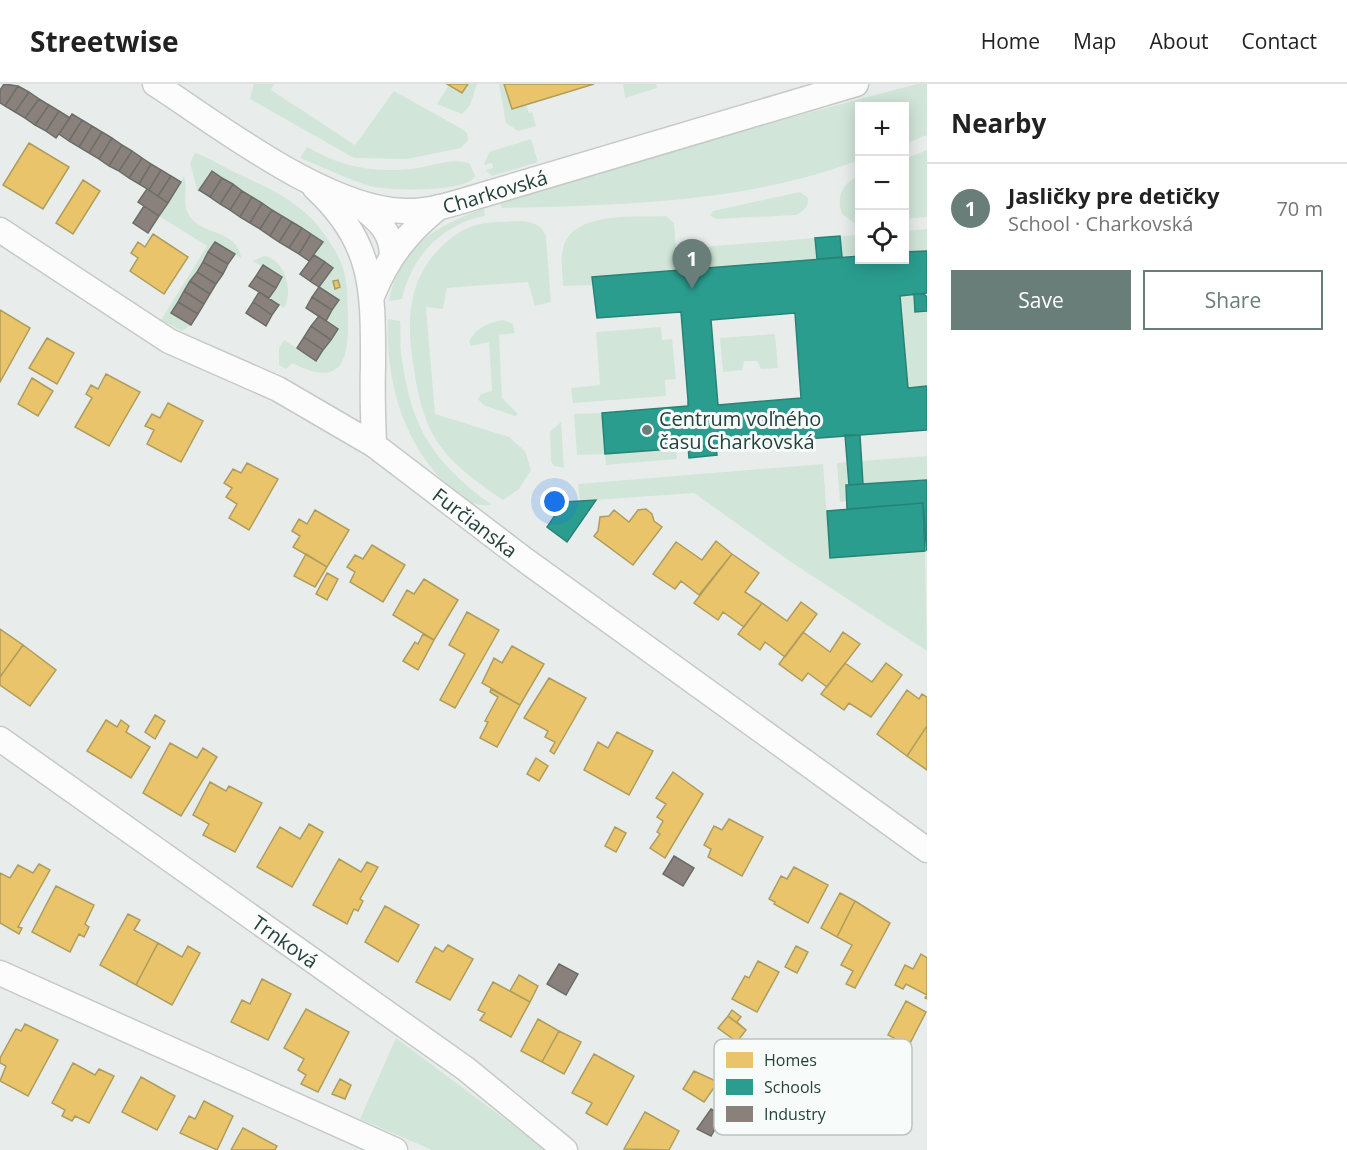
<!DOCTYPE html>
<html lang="en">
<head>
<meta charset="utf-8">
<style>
	body { margin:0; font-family:"Open Sans",sans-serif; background:#f6f6f6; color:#222 }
	.controls { position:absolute; right:18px; top:18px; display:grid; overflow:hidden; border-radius:0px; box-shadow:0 3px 15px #0003 }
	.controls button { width:54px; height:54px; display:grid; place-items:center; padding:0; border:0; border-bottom:2px solid #e0e0e0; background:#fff; color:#222; font:30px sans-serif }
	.you { position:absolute; left:555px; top:418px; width:21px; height:21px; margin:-15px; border:4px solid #fff; border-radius:50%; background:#1a73e8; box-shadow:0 0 0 9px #1a73e833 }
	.badge { display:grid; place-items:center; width:39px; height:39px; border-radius:50%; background:#697e78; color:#fff; font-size:20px; font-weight:700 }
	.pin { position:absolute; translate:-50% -50px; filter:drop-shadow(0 2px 3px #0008) }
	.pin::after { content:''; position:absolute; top:32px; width:21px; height:18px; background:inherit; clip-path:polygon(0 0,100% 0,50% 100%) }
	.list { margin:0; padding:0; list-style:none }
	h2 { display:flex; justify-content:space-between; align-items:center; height:78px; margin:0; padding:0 24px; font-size:26px }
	h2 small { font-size:20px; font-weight:400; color:#767676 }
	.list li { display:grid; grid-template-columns:39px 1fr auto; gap:18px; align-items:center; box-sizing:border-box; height:90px; padding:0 24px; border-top:2px solid #e0e0e0 }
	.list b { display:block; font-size:22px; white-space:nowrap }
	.list p { margin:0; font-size:20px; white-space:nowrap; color:#767676 }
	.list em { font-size:20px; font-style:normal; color:#767676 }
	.actions { display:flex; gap:12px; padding:18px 24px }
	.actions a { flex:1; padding:14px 0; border:2px solid #697e78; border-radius:0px; text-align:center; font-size:21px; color:#697e78 }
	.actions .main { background:#697e78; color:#fff }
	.icon { flex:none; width:33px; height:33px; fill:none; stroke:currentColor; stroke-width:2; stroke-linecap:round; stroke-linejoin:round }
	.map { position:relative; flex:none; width:927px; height:1066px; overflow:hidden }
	header { display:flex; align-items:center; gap:36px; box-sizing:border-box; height:84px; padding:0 30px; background:#fff; border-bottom:2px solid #e0e0e0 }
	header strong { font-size:28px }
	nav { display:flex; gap:33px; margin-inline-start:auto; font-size:21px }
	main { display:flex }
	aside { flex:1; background:#fff }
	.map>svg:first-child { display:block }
	.green { fill:#d1e6d8 }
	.homes { fill:#e9c46a; stroke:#ae9d5c; stroke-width:1.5 }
	.schools { fill:#2a9d8f; stroke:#288276; stroke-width:1.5; fill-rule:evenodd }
	.industry { fill:#8a817c; stroke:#6b6e68; stroke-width:1.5 }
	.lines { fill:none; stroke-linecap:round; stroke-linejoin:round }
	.minor-casing { stroke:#c5cac8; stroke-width:27 }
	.minor { stroke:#fcfcfc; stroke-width:24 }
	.poi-dot { fill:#697e78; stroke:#f7fbf9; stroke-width:2 }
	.labels { text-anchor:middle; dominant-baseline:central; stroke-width:6; stroke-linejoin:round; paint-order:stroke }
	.street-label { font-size:20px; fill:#24423a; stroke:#f7fbf9 }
	.poi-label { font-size:20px; fill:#24423a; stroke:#f7fbf9; text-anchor:start }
	.key { fill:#f7fbf9; stroke:#b8c4c0; stroke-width:1.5 }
	.key-label { font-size:16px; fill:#24423a }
</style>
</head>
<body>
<header>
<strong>Streetwise</strong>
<nav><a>Home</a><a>Map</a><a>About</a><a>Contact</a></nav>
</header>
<main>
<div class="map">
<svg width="927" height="1066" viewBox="0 0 927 1066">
	<rect width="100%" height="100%" fill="#e8edeb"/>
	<path class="green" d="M254 0H274L271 6 355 61 394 7 462 45 467 49 468 56 461 64 407 75 354 74 250 15Z
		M468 0H477L470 21 462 30 437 20 449 1 462 9Z
		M499 0H504L526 20 529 29 532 28 536 42 518 47 506 39Z
		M623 0H656L657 4 625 14Z
		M917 0H927V51L905 60 904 22H860L859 76C746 119 621 121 502 124L500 118 743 46Z
		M531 55 538 78 492 92 486 86 493 84 492 79 484 81 489 68Z
		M307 63C340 82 372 89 410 85 427 84 455 72 470 80L475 92C467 109 388 107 370 102 347 95 323 83 300 74Z
		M927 66V133L905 135V75Z
		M195 69C205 71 225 84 236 89 271 105 303 119 325 151 331 160 338 170 341 179 348 195 347 213 348 229 349 273 345 306 292 279L286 285 279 281V264L284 256 316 276 338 245 326 237 339 216 319 203 333 184 314 171 323 158 212 87 198 109 190 79Z
		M184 92C189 106 180 120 191 134 204 151 239 147 241 174L215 158 171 229 191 241 182 247 161 236 207 162 159 132Z
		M859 92V139H854L842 130C836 113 842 99 859 92Z
		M800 108 808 114C809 123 803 127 796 131L716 135 710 131 713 127Z
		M484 124 485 132C442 140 411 173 402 215L389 217C399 162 435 143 484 124Z
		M666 132 674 139 678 186 592 193 593 201 563 202C563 191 560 176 563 165 571 126 636 134 666 132Z
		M523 137C535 139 542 141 546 153L551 218 535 222 528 198 447 204 443 225 426 223 435 330 509 353 525 367 531 386 519 405 503 416C480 400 457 385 441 363 424 340 418 312 414 285 406 240 407 195 442 162 451 153 461 146 473 142 488 137 507 138 523 137Z
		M927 145V167L905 168V147Z
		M859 151V172L842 173 840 152Z
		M815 154 817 175 704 184 702 163Z
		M264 172C285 175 294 207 284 224L269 214 282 193 252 177Z
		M914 210 916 228 927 227V302L908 304 900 212Z
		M388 235 400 237C401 248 400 258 401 269 411 344 431 376 492 421 474 423 464 416 451 404 404 364 385 296 388 235Z
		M503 236 513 240 515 249 499 251 502 314 518 330 515 332 483 321 478 315 481 310 492 307 489 258 471 262 469 257C477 243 488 239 503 236Z
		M661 243 662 256 672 255 676 295 665 296 666 312 573 319 571 304 600 301 596 248Z
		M775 250 778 284 761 285 757 277H744L742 286 723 288 720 254Z
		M602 329 606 370 676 364 677 375 606 381 605 370 577 371 574 330Z
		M561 338 564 384 554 382 551 377 550 348Z
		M927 372V396L863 400 861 377Z
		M847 378 849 401 846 402V417L840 418 837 379Z
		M823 380 830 474 925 467 927 567 791 478 694 409 580 417 578 400Z
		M396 954 546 1066H432L360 1035Z"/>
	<path class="homes" d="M447 0H468L462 9Z
		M504 0H594L512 25Z
		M29 59 69 83 43 125 3 101Z
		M83 96 100 107 73 150 56 139Z
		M153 150 188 173 164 210 130 187 138 174 131 169 138 158 145 163Z
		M338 196 340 203 335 205 333 197Z
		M0 226 30 244 0 298Z
		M47 254 74 269 57 300 29 284Z
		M106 290 140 308 109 362 75 343 92 314 86 310 91 301 98 305Z
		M32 294 53 307 38 332 18 320Z
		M168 319 203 337 181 378 147 360 154 346 145 342 152 330 160 334Z
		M247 379 278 395 249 446 229 434 237 420 226 413 232 404 224 399 233 385 241 389Z
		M646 425 652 430 654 437 662 443 633 481 594 452 598 447 600 433 609 432 614 426 629 438 638 426Z
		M315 426 349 446 327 483 293 463 300 452 292 447 299 435 307 440Z
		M716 457 732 470 699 511 681 497 675 505 653 490 676 458 702 476Z
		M372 461 405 481 383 518 350 498 355 488 347 483 355 471 363 475Z
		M306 470 327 483 315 503 294 492Z
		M732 470 759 489 745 508 762 519 744 543 723 528 718 536 694 519Z
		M327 489 338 495 327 516 316 510Z
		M424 495 458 516 434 556 393 531 407 506 414 510Z
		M801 518 817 530 785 573 765 558 760 566 738 550 762 519 787 537Z
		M467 528 499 546 455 624 440 616 465 570 449 561Z
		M0 545 23 561 0 593Z
		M803 548 830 568 843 548 860 560 827 603 808 589 802 597 779 580Z
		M423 550 434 556 418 586 403 577 415 558 418 560Z
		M23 561 56 586 30 622 0 601V593Z
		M512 562 544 580 520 621 482 599 494 574 502 579Z
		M845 579 872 598 886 579 902 591 871 633 849 619 844 626 821 610Z
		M549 594 586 614 554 670 550 667 555 658 545 653 548 647 524 634Z
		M491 605 520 621 497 663 480 654 488 638 485 637 498 613 490 608Z
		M907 606 919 615 922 610 927 613V642L907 672 877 650Z
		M155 631 165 637 155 655 145 648Z
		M106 636 117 643 121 636 129 642 126 648 150 663 131 694 87 667Z
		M927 642V686L907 672Z
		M617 648 653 667 629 711 584 686 598 658 608 664Z
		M170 659 197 674 203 664 217 673 181 732 143 709Z
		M536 674 548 682 539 697 527 690Z
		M673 688 703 710 665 774 650 764 660 750 657 748 663 737 657 733 666 720 656 714Z
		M210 698 226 707 229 702 262 719 235 768 203 751 209 740 193 731Z
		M729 735 763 753 742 792 708 773 711 765 704 761 714 742 722 746Z
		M309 740 323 748 292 803 257 783 280 743 300 755Z
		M615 743 626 749 616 768 605 762Z
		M339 775 361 788 367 778 378 783 360 815 363 817 358 827 354 825 347 840 313 821Z
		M39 780 50 786 18 843 22 844 19 850 0 839V789L10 794 18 781 33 789Z
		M794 783 828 801 808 839 774 820 775 818 769 815 781 792 787 795Z
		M56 802 94 821 85 840 89 843 84 853 79 850 70 868 32 848Z
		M840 809 855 817 837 853 821 844Z
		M855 817 890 839 855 904 846 900 853 887 841 881 852 861 837 853Z
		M385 822 419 841 398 878 365 858Z
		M128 830 140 836 134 846 158 859 136 901 100 881Z
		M158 859 182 873 188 862 200 869 172 921 136 901Z
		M448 861 473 875 450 916 416 898 435 863 443 868Z
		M796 862 808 868 797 889 785 883Z
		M921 870 927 874V915L925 914 927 911 906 900 903 905 895 901 905 881 913 885Z
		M758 877 779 888 757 928 732 915 745 892 749 894Z
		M519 891 538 902 530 918 510 907Z
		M262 895 291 910 268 956 231 938 242 916 250 920Z
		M493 898 530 918 511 953 480 936 485 929 478 926Z
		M906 917 926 928 903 973 888 965 894 954 888 951Z
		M306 925 349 948 318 1008 301 1000 306 991 298 986 304 975 284 964Z
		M732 926 741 933 737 938 746 946 728 932Z
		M728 932 746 946 737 958 718 944Z
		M538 935 559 947 542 978 521 967Z
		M25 940 58 956 28 1012 0 997 6 982 0 979V974L16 945 21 947Z
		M559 947 581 958 564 990 542 978Z
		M594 970 634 992 607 1041 586 1029 592 1019 572 1009Z
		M73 979 95 991 99 985 114 992 89 1039 75 1032 72 1037 62 1032 65 1026 52 1019Z
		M694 987 718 998 704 1018 683 1005Z
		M141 993 175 1012 157 1046 122 1028Z
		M340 995 351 1001 345 1015 332 1010Z
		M204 1017 233 1032 217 1066 180 1049 189 1032 195 1035Z
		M645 1028 679 1047 669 1066 624 1065Z
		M243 1044 277 1062 275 1066H231Z"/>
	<path class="schools" d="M840 152 842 173 817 175 815 154Z
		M702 163 704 184 678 186 676 165Z
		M927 167V209L900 212 908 304 927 302V346L605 370 602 329 688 322V316L681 228 597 234 592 193 860 172V176H904V168ZM795 229 801 314 718 321 711 236Z
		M914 210H924L927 213V227L915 228Z
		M845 351H860L863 400 849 401Z
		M716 361 717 371 689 374 688 363Z
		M927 396V467L923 419 847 425 846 401Z
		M596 416 567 458 547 443 564 418Z
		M923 419 925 467 830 474 827 427Z"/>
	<path class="industry" d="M4 0 18 2 5 22 0 19V6Z
		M18 2 29 8 15 28 5 22Z
		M29 8 39 15 25 34 15 28Z
		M39 15 49 21 35 41 25 34Z
		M49 21 59 27 46 47 35 41Z
		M59 27 70 34 56 54 46 47Z
		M72 30 82 36 69 57 59 50Z
		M82 36 92 42 79 63 69 57Z
		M92 42 102 48 89 69 79 63Z
		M102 48 112 54 99 75 89 69Z
		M112 54 122 61 109 82 99 75Z
		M122 61 132 67 119 87 109 82Z
		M132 67 142 74 129 94 119 87Z
		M142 74 151 80 139 100 129 94Z
		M151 80 161 86 149 106 139 100Z
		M161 86 171 92 158 112 149 106Z
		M212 87 222 94 210 113 199 106Z
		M171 92 181 98 168 119 158 112Z
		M222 94 233 100 220 120 210 113Z
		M233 100 242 107 230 126 220 120Z
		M147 105 168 119 159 132 138 118Z
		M242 107 252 113 240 133 230 126Z
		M252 113 262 119 250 139 240 133Z
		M262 119 272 126 260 145 250 139Z
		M144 122 159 132 148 149 133 139Z
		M272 126 282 132 270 152 260 145Z
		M282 132 292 138 279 158 270 152Z
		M292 138 302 144 289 164 279 158Z
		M302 144 311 150 299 170 289 164Z
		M311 150 323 158 309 177 299 170Z
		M215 158 235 170 228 180 208 168Z
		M208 168 228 180 223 190 203 178Z
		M314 171 325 178 310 197 300 190Z
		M203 178 223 190 216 200 197 188Z
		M325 178 333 184 319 203 310 197Z
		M263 181 282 193 276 204 256 192Z
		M197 188 216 200 210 210 190 197Z
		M256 192 276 204 269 214 249 202Z
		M190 197 210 210 204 220 184 207Z
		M319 203 339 216 332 226 312 213Z
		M184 207 204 220 198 230 178 218Z
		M259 208 279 221 272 231 253 218Z
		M312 213 332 226 326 237 306 224Z
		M178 218 198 230 191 241 171 229Z
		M253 218 272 231 266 242 246 229Z
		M319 232 338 245 331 256 311 242Z
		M311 242 331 256 323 266 304 253Z
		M304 253 323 266 316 277 297 264Z
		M674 772 694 784 683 802 663 790Z
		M559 880 578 890 566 911 547 900Z
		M711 1025 723 1031 711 1052 697 1045Z"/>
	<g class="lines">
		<defs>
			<g id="minor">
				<path id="s1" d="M155 0C220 42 326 125 404 127 433 128 461 117 489 109L856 0"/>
				<path d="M315 104C375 159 373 208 373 282 372 308 373 334 374 361"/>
				<path d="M359 121C378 136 391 146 392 171"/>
				<path id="s2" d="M0 146 169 257 278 305 374 361 525 476 927 766"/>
				<path d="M373 210C388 173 408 148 439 123"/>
				<path id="s3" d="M0 655 466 985 565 1066"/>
				<path d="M0 889 395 1066"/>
			</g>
		</defs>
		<use href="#minor" class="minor-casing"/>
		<use href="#minor" class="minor"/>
	</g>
	<circle class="poi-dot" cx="647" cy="346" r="6"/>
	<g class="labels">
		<g class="street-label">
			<text stroke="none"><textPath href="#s1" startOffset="376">Charkovská</textPath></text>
			<text stroke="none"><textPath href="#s2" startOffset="560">Furčianska</textPath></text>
			<text stroke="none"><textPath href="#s3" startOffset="350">Trnková</textPath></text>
		</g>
		<g class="poi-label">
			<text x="659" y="334">Centrum voľného<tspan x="659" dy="23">času Charkovská</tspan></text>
		</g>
	</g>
	<rect x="714" y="955" width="198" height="96" rx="9" class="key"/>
	<rect x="726" y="968" width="27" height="16" fill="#e9c46a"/>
	<rect x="726" y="995" width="27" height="16" fill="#2a9d8f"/>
	<rect x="726" y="1022" width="27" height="16" fill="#8a817c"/>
	<g class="key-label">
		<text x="764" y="982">Homes</text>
		<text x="764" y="1009">Schools</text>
		<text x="764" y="1036">Industry</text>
	</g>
</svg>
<div class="controls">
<button>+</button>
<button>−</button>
<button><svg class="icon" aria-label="locate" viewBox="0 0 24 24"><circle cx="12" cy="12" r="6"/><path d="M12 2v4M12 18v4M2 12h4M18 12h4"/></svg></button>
</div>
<div class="you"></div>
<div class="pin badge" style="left:692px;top:205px">1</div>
</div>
<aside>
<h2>Nearby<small></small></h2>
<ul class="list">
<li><span class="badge">1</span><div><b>Jasličky pre detičky</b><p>School · Charkovská</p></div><em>70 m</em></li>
</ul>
<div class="actions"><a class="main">Save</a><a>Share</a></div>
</aside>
</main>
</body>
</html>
